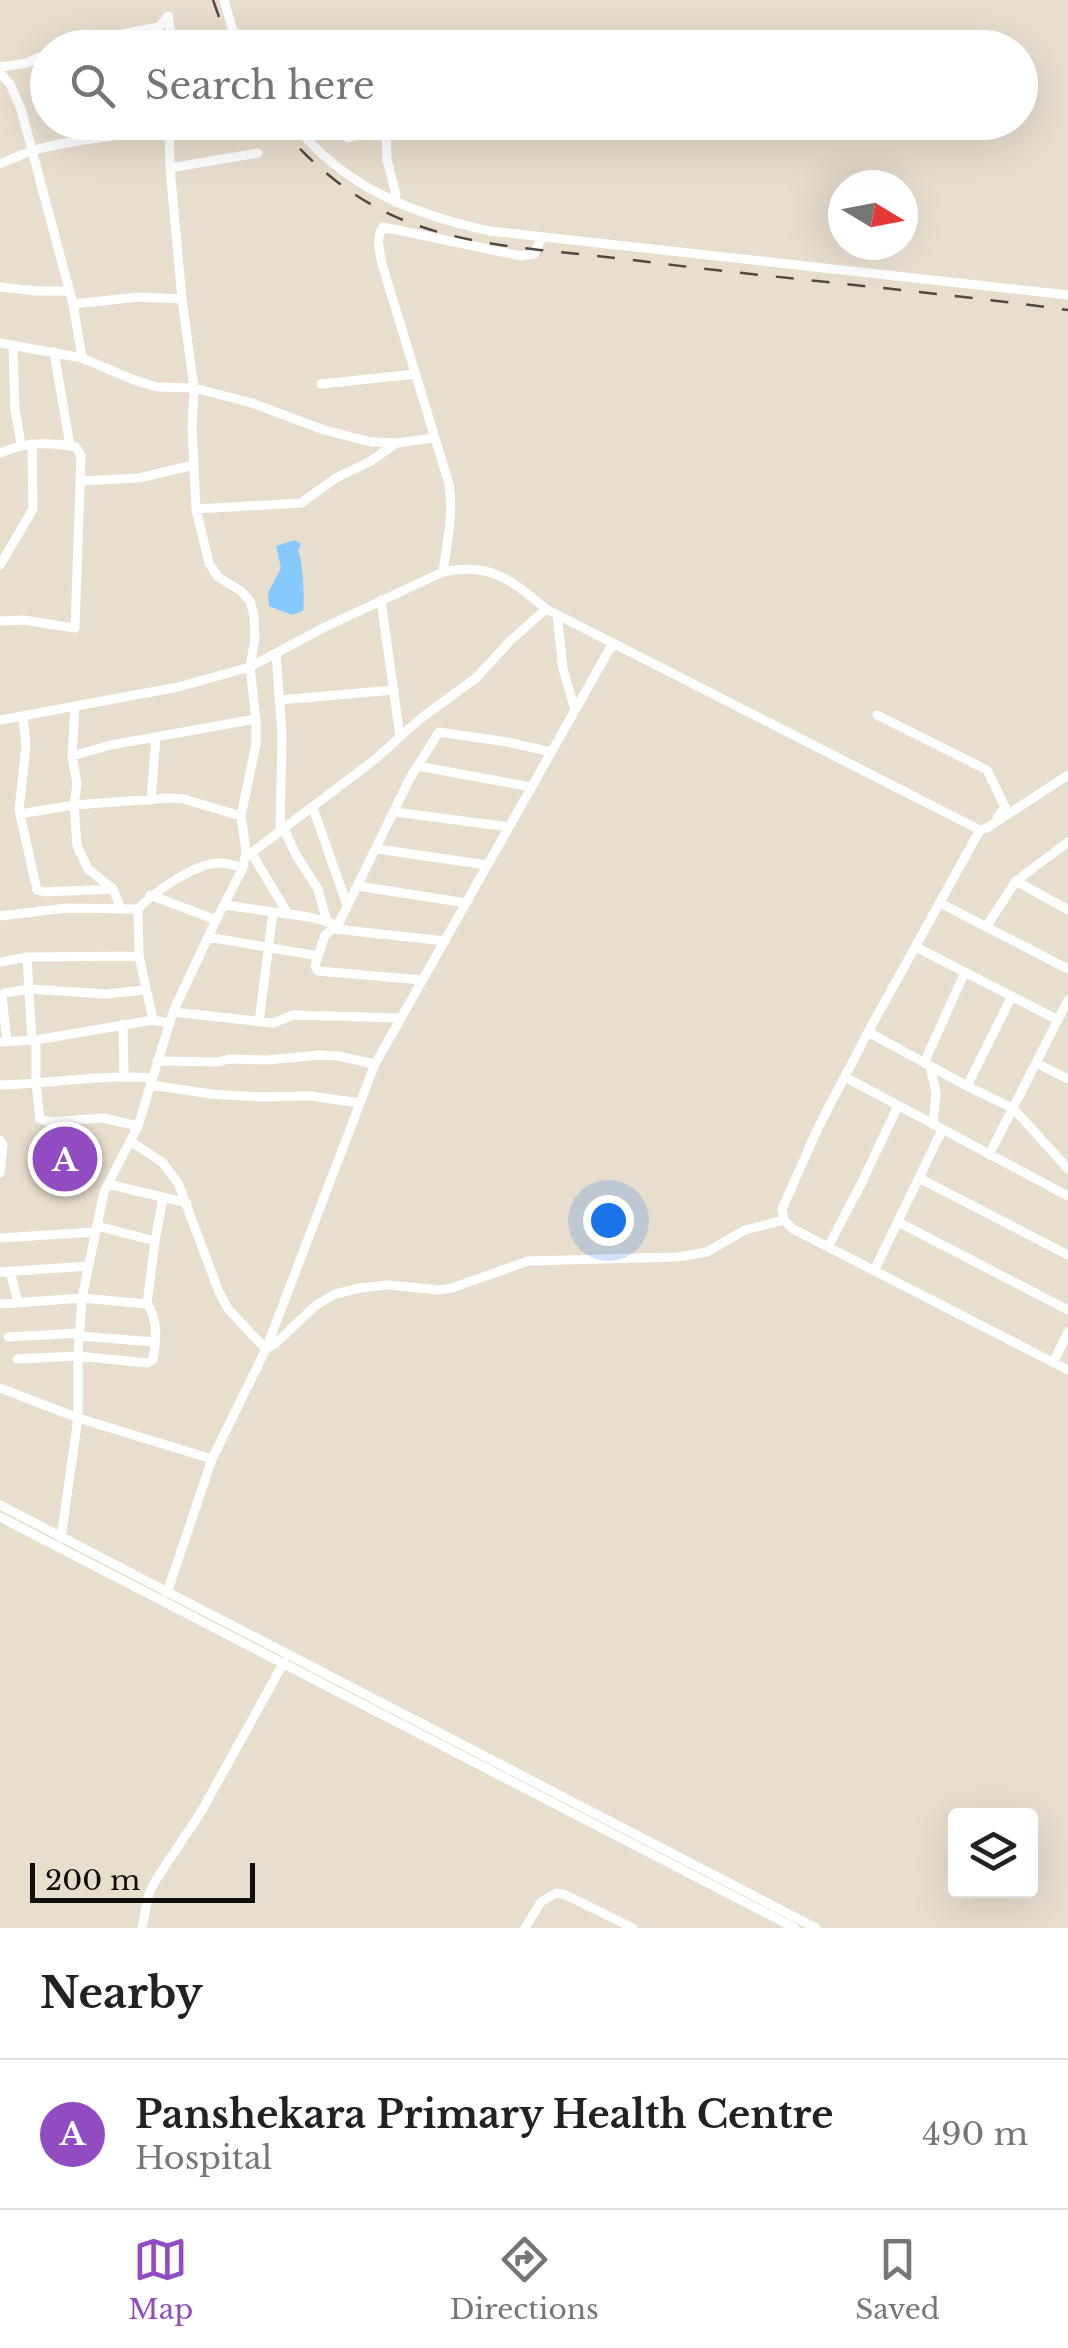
<!DOCTYPE html>
<html lang="en">
<head>
<meta charset="utf-8">
<style>
	body { margin:0; font-family:"Libre Baskerville",serif; background:#f2f2f2; color:#222 }
	.controls { position:absolute; right:30px; bottom:30px; display:grid; overflow:hidden; border-radius:10px; box-shadow:0 10px 40px #0002 }
	.controls button { width:90px; height:90px; display:grid; place-items:center; padding:0; border:0; border-bottom:2px solid #e0e0e0; background:#fff; color:#222; font:50px sans-serif }
	.compass { position:absolute; left:828px; top:170px; width:90px; height:90px; border-radius:50%; background:#fff; box-shadow:0 10px 40px #0002; rotate:100deg }
	.scale { position:absolute; left:30px; bottom:25px; width:225px; box-sizing:border-box; padding-left:10px; border:5px solid #120e09; border-top:0; font-size:28px; line-height:35px; white-space:nowrap; color:#120e09; -webkit-text-stroke:8px #e8dece; paint-order:stroke }
	.you { position:absolute; left:608px; top:1220px; width:35px; height:35px; margin:-25px; border:8px solid #fff; border-radius:50%; background:#1a73e8; box-shadow:0 0 0 15px #1a73e833 }
	.badge { display:grid; place-items:center; width:65px; height:65px; border-radius:50%; background:#904cc0; color:#fff; font-size:32px; font-weight:700 }
	.pin { position:absolute; translate:-50% -50%; border:5px solid #fff; box-shadow:0 2px 10px #0006 }
	.list { margin:0; padding:0; list-style:none }
	h2 { display:flex; justify-content:space-between; align-items:center; height:130px; margin:0; padding:0 40px; font-size:42px }
	h2 small { font-size:32px; font-weight:400; color:#767676 }
	.list li { display:grid; grid-template-columns:65px 1fr auto; gap:30px; align-items:center; box-sizing:border-box; height:150px; padding:0 40px; border-top:2px solid #e0e0e0 }
	.list b { display:block; font-size:38px; white-space:nowrap }
	.list p { margin:0; font-size:32px; white-space:nowrap; color:#767676 }
	.list em { font-size:32px; font-style:normal; color:#767676 }
	.icon { flex:none; width:55px; height:55px; fill:none; stroke:currentColor; stroke-width:2; stroke-linecap:round; stroke-linejoin:round }
	.map { position:relative; flex:none; width:1068px; height:1928px; overflow:hidden }
	.search { position:absolute; background:#fff; box-shadow:0 10px 40px #0002; left:30px; right:30px; top:30px; height:110px; display:flex; align-items:center; gap:25px; box-sizing:border-box; padding:0 35px; border-radius:55px; color:#767676; font-size:38px }
	.sheet { height:280px; background:#fff }
	nav { display:flex; justify-content:space-around; align-items:center; box-sizing:border-box; height:140px; border-top:2px solid #e0e0e0; background:#fff; font-size:28px; color:#767676 }
	nav a { display:grid; justify-items:center; gap:5px }
	nav .on { color:#904cc0 }
	.map>svg:first-child { display:block }
	.water { fill:#85c9fe }
	.lines { fill:none; stroke-linecap:round; stroke-linejoin:round }
	.minor { stroke:#fff; stroke-width:9 }
	.rail { stroke:#504a42; stroke-width:2.5; stroke-dasharray:18 18; stroke-linecap:butt }
</style>
</head>
<body>
<div class="map">
<svg width="1068" height="1928" viewBox="0 0 1068 1928">
	<rect width="100%" height="100%" fill="#e8dece"/>
	<path class="water" d="M295 540 301 544 298 551C303 561 305 601 303 611L292 615 269 606 268 593 281 568 276 546Z"/>
	<g class="lines">
		<path class="minor" d="M224 0 232 28 242 48
			M168 16 172 39 170 48
			M60 48 78 42 159 27 168 16
			M0 67 27 63 48 53
			M0 73 10 84 21 109 73 304 82 358
			M292 122C344 187 411 214 490 231L1068 295
			M391 122 386 127 387 160 396 194 395 202
			M348 138 386 127
			M0 164C10 160 19 155 29 152 54 143 149 127 170 138
			M170 168 258 153
			M0 287 36 291H69
			M73 304 139 297 182 299
			M0 343 82 358 134 380 157 387 194 388 252 403 324 430 371 442 397 443 434 438
			M13 345 15 409 21 444
			M54 352 70 446
			M321 384 416 374
			M0 453C26 442 48 442 76 447L81 456 75 628 23 620 0 621
			M81 481 139 478 194 465
			M196 509 301 503 336 478 371 461 395 444
			M0 565 33 509 32 444
			M443 572C447 542 454 514 449 484L382 264C380 251 375 238 383 227L521 256 534 254 542 237
			M381 600 400 737
			M557 615 563 669 575 710
			M276 653 282 734 280 832
			M279 700 394 690
			M75 706 72 756 77 784 74 805 77 846 88 869 113 889 121 909
			M877 715 987 770 1005 807 997 818
			M23 716 26 746 19 810 37 890 45 892 113 889
			M0 720 178 687 250 667 325 627 443 572C491 562 511 580 546 609L980 830 987 828 1068 775
			M72 756 111 745 256 719
			M418 766 531 787
			M151 800 156 737
			M313 808 347 905
			M395 812 509 827
			M20 814 74 805 169 798 184 799 241 816
			M284 829 296 855 318 889 327 922
			M980 830 868 1032 818 1128 782 1209 784 1220 793 1229 1068 1370
			M377 849 487 865
			M252 854 288 914
			M246 857 373 761 420 719 476 678 511 640 546 609
			M1016 881 1068 910
			M358 886 466 903
			M150 895 216 920
			M940 903 1068 969
			M224 905 309 917 338 925
			M0 916 66 908 138 909
			M986 927 1016 881 1068 842
			M335 929 445 941
			M208 937 318 956
			M916 947 1058 1020
			M27 957 32 1041
			M0 962 27 957 139 956
			M422 980 318 971 315 966 325 935 338 925 410 778 439 732 507 742 551 752
			M173 1012 273 1023 293 1015 401 1018
			M153 1020 139 956 138 909C154 892 194 864 218 863 227 862 235 866 243 868
			M259 1022 273 912
			M123 1024 124 1075
			M868 1032 967 1086 1014 1109 1068 1169
			M36 1040V1084L40 1119 49 1122 103 1118 138 1126
			M0 1042 36 1040 153 1020 169 1023
			M7 1042 2 996 4 993 30 989 106 994 146 990
			M157 1061 218 1062 229 1059 268 1060 319 1055 338 1056 375 1064
			M924 1063 965 972
			M1036 1063 1068 1079
			M930 1066 936 1093 933 1125
			M845 1077 1068 1196
			M0 1085C51 1084 102 1074 152 1078
			M151 1085 211 1094 261 1097 310 1096 360 1103
			M967 1086 1012 996
			M0 1140 3 1145 0 1173
			M130 1141 162 1162 178 1183 219 1292 228 1309 266 1349 276 1343 315 1306 335 1294 360 1288 388 1285 439 1290 452 1288 528 1261 678 1257 707 1252 745 1230 784 1220
			M989 1155 1068 1000
			M919 1178 1068 1255
			M108 1184 187 1203
			M898 1222 1068 1310
			M97 1226 155 1241
			M0 1238 95 1232
			M828 1247 861 1184 898 1106
			M10 1271 18 1302
			M874 1271 942 1130
			M0 1272 89 1266
			M0 1304 82 1298 147 1304
			M79 1336 155 1342
			M8 1337 79 1333
			M17 1359 78 1356 147 1363 153 1360C156 1341 159 1320 147 1304L155 1241 163 1197
			M1053 1363 1068 1332
			M0 1388 78 1418 212 1459
			M0 1505 816 1928
			M0 1517 795 1928
			M61 1538 78 1418V1356L82 1298 104 1192 138 1126 173 1012 216 920 243 868 246 851 241 816 256 744V719L250 667 255 638 254 616 250 601 241 591 218 577 209 563 196 509 192 428 194 388 182 299 170 168 169 122
			M167 1593 212 1459 266 1349 375 1064 613 643
			M142 1928 149 1893 157 1878 201 1812 284 1662
			M525 1928 541 1902 556 1893 566 1895 633 1928"/>
		<path class="rail" d="M213 0 230 48
			M276 122C311 165 356 202 408 222 476 248 552 250 624 259 772 278 920 290 1068 310"/>
	</g>
</svg>
<div class="controls">
<button><svg class="icon" aria-label="layers" viewBox="0 0 24 24"><path d="M12 4l9 5-9 5-9-5zM3 14l9 5 9-5"/></svg></button>
</div>
<svg class="compass" viewBox="-18 -18 36 36"><path d="M0-13l5 13h-10z" fill="#e53935"/><path d="M0 13l5-13h-10z" fill="#767676"/></svg>
<div class="scale">200 m</div>
<div class="you"></div>
<div class="pin badge" style="left:65px;top:1159px">A</div>
<div class="search"><svg class="icon" aria-label="search" viewBox="0 0 24 24"><circle cx="10" cy="10" r="6"/><path d="M15 15l6 6"/></svg>Search here</div>
</div>
<section class="sheet">
<h2>Nearby<small></small></h2>
<ul class="list">
<li><span class="badge">A</span><div><b>Panshekara Primary Health Centre</b><p>Hospital</p></div><em>490 m</em></li>
</ul>
</section>
<nav>
<a class="on"><svg class="icon" aria-label="map" viewBox="0 0 24 24"><path d="M3 6l6-2 6 2 6-2v14l-6 2-6-2-6 2zM9 4v14M15 6v14"/></svg>Map</a>
<a><svg class="icon" aria-label="directions" viewBox="0 0 24 24"><path d="M12 3l9 9-9 9-9-9zM9 14v-3h6M13 9l2 2-2 2"/></svg>Directions</a>
<a><svg class="icon" aria-label="saved" viewBox="0 0 24 24"><path d="M7 4h10v16l-5-4-5 4z"/></svg>Saved</a>
</nav>
</body>
</html>
